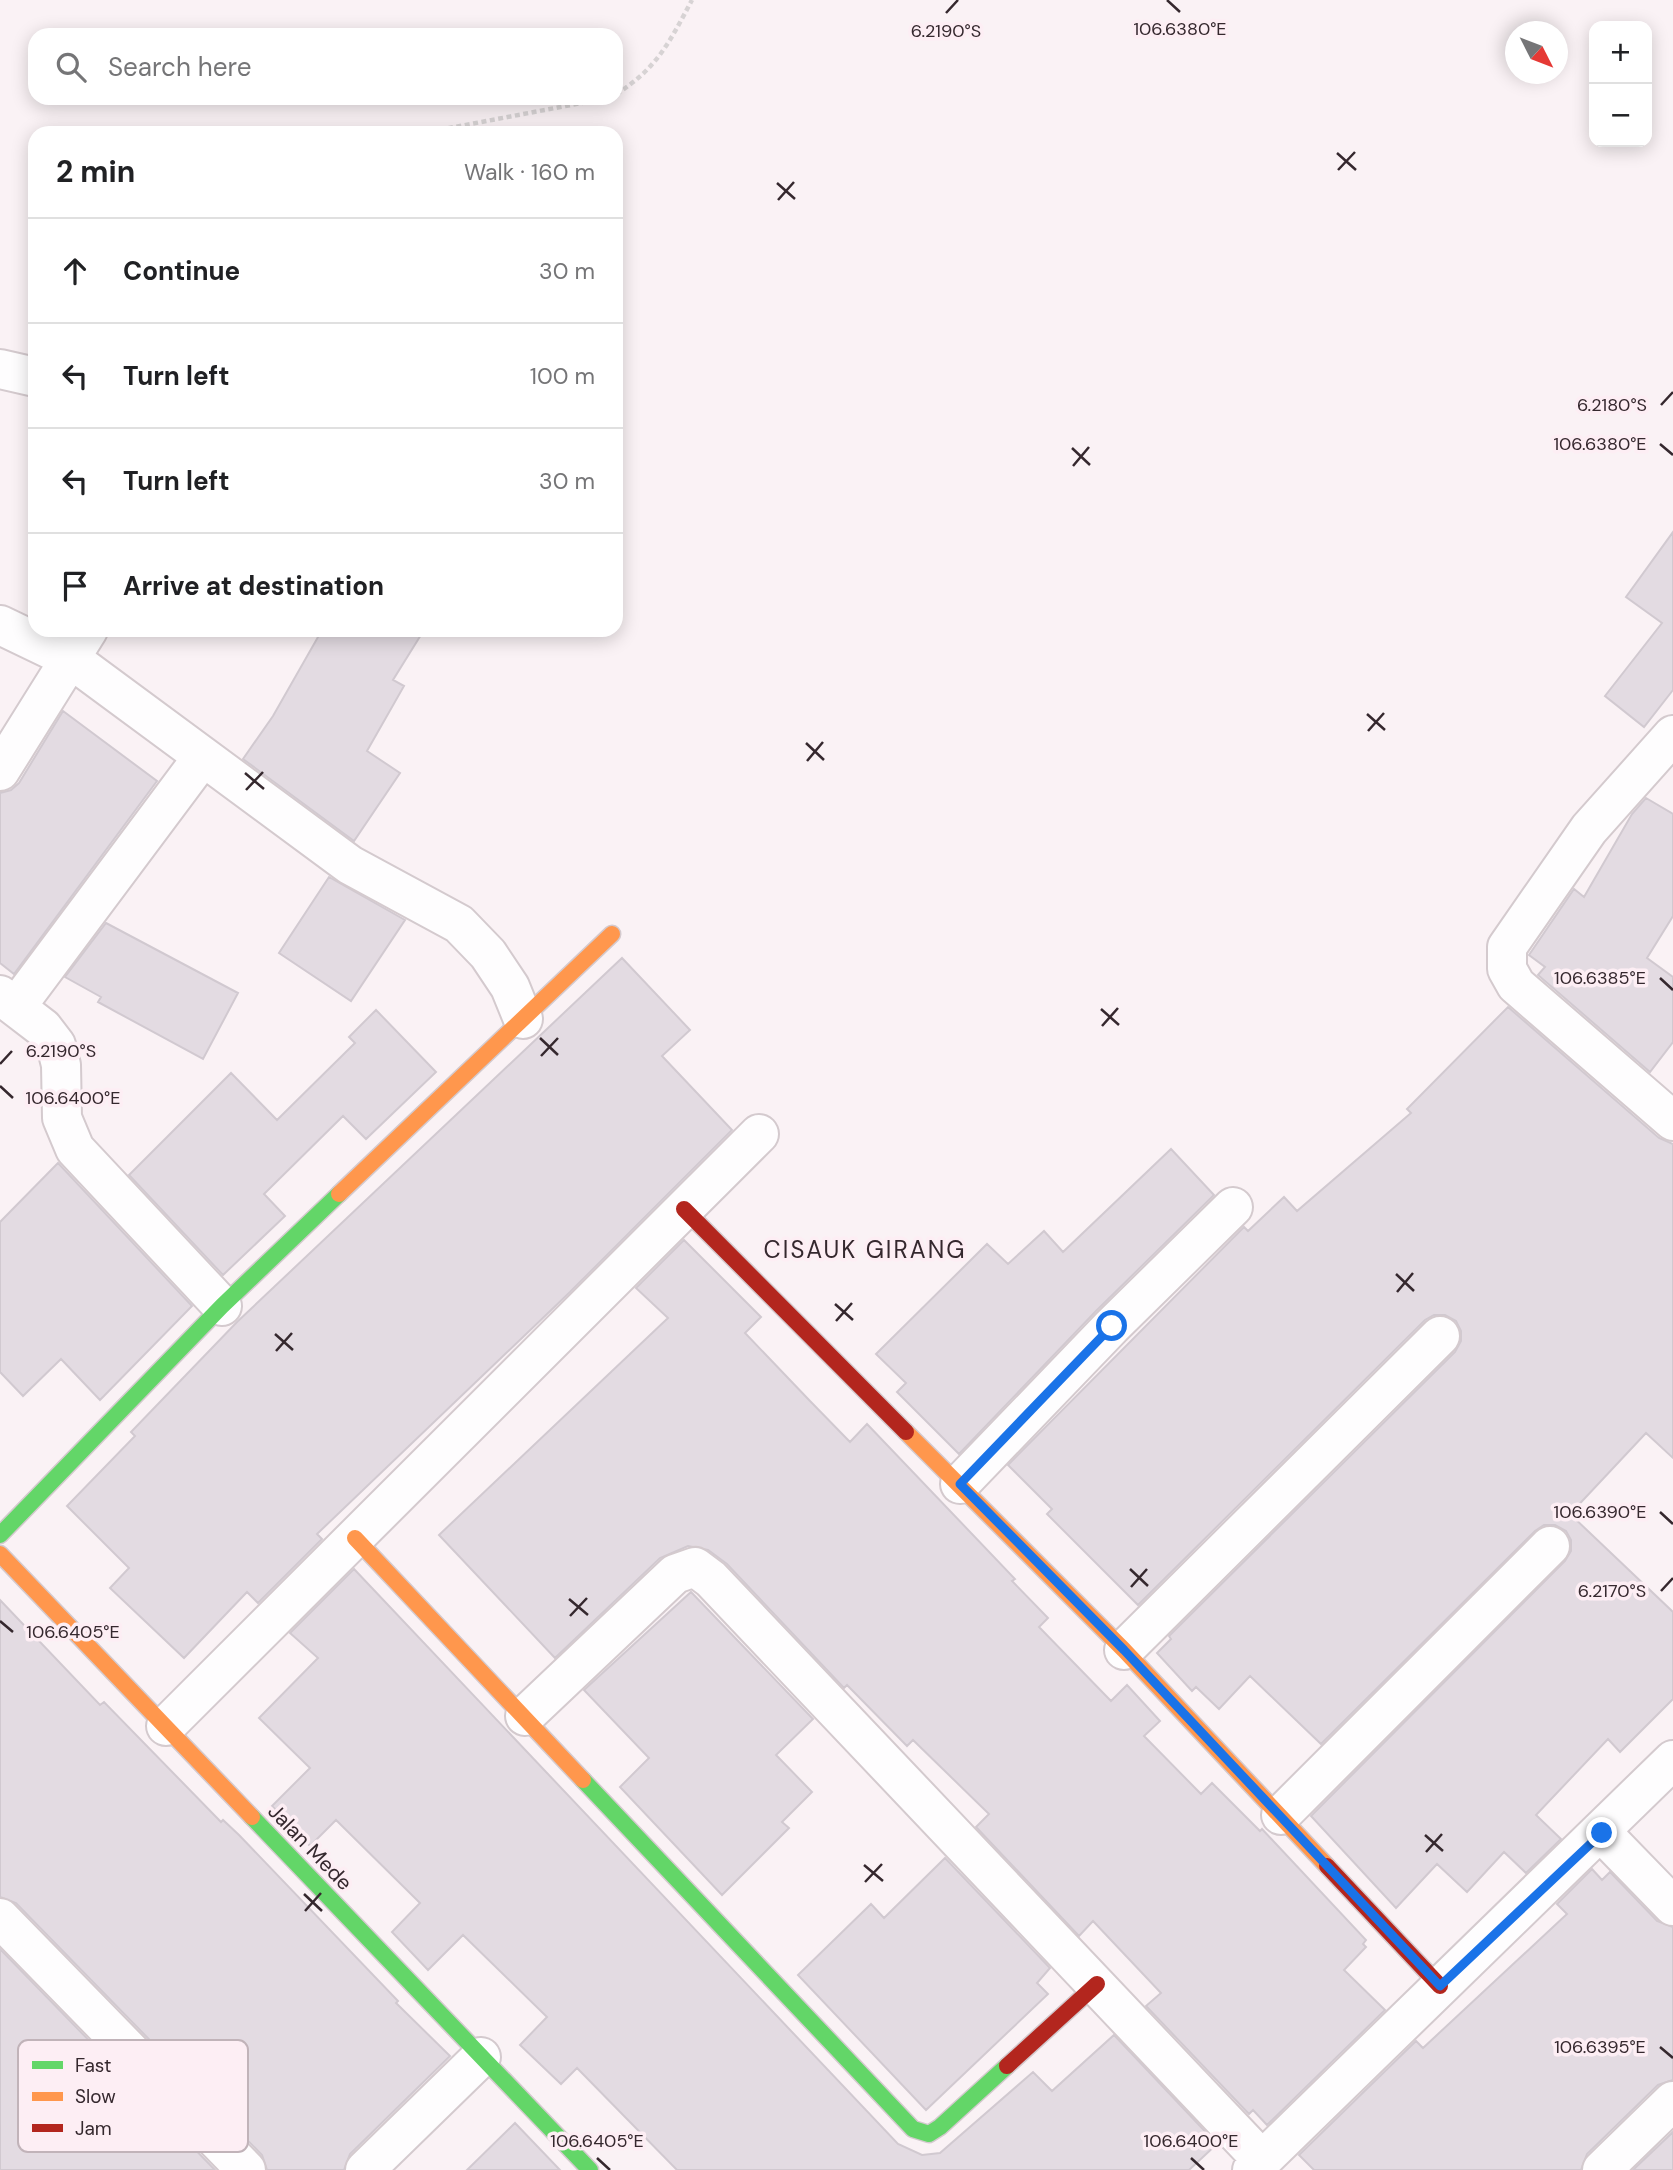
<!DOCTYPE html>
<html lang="en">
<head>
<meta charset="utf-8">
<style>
	body { margin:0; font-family:"DM Sans",sans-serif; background:#f2f2f2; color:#202124 }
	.controls { position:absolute; right:21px; top:21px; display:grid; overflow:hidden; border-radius:14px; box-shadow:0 4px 18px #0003 }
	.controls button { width:63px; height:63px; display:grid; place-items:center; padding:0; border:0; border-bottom:2px solid #e0e0e0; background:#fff; color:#202124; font:35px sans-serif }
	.compass { position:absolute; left:1505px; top:21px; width:63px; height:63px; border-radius:50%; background:#fff; box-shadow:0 4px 18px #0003; rotate:132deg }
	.stop { position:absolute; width:21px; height:21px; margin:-16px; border:5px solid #1a73e8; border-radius:50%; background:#fff }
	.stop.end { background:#1a73e8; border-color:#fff; box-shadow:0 2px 7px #0008 }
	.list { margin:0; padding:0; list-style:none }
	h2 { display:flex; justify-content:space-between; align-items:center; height:91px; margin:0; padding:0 28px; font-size:30px }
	h2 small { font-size:23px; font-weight:400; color:#757577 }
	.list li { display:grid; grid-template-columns:46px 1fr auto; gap:21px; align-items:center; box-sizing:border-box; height:105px; padding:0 28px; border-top:2px solid #e0e0e0 }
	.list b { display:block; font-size:26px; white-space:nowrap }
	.list em { font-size:23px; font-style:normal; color:#757577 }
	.icon { flex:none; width:38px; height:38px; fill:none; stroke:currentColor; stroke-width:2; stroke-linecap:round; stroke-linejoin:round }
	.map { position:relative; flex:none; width:1673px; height:2170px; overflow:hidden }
	.search { position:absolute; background:#fff; box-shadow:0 4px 18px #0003; left:28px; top:28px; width:595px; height:77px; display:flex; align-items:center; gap:18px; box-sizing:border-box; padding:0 24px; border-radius:21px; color:#757577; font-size:26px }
	.panel { position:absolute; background:#fff; box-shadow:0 4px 18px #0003; left:28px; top:126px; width:595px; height:511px; border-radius:21px }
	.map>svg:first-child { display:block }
	.building { fill:#e3dbe2; stroke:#d1c9d0; stroke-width:2 }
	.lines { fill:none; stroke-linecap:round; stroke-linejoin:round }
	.street-casing { stroke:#d4cace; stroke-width:42 }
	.fast-casing { stroke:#d4cace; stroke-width:19 }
	.slow-casing { stroke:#d4cace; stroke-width:19 }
	.jam-casing { stroke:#d4cace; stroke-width:19 }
	.path { stroke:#d7d3d4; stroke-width:4.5; stroke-dasharray:5 3.5; stroke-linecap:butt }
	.street { stroke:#fefdfe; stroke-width:38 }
	.fast { stroke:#63d668; stroke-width:16 }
	.slow { stroke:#ff974d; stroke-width:16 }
	.jam { stroke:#b3261e; stroke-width:16 }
	.route { stroke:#1a73e8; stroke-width:9 }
	.ticks { fill:none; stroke:#35282e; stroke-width:2.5 }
	.labels { text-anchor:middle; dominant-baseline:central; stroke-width:7; stroke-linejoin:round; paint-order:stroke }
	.street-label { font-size:21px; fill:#35282e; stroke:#fdeef4 }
	.quarter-label { font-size:24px; letter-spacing:2px; fill:#35282e; stroke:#fdeef4 }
	.key { fill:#fdeef4; stroke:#c1b3b9; stroke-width:2 }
	.key-label { font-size:19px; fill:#35282e }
	.ticks-label { font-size:18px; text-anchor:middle; fill:#35282e; stroke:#fdeef4; stroke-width:7; stroke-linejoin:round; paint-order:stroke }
</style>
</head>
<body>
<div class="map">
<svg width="1673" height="2170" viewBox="0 0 1673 2170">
	<rect width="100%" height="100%" fill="#faf2f5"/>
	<path class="building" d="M1673 532V690L1644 727 1605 696 1662 623 1626 597Z
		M322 630H424L393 680 404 686 367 751 400 773 354 841 243 759 273 716Z
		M63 711 157 781 14 974 0 963V793L11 790 19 783Z
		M1646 798 1673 814V916L1647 958 1673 977V1042L1650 1072 1538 975 1545 967 1529 955 1574 889 1584 897 1632 814Z
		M329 877 405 920 351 1001 279 953Z
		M106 923 238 993 203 1059 98 1002 101 997 65 977Z
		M622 958 690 1030 662 1056 732 1130 570 1292 317 1534 322 1539 258 1603 247 1592 184 1658 110 1588 129 1568 67 1506 135 1436 131 1432 237 1322Z
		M1508 1007 1659 1138 1673 1144V1458L1646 1433 1570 1514 1673 1612V1699L1620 1752 1608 1739 1536 1815 1561 1839 1526 1873 1504 1852 1467 1892 1437 1864 1396 1908 1311 1816 1565 1561 1571 1551V1540L1566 1531 1555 1525H1544L1535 1531 1321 1744 1250 1676 1219 1709 1196 1687 1192 1691 1157 1653 1171 1639 1169 1636 1455 1352 1461 1341V1331L1456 1321 1445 1315H1434L1425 1320 1138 1605 1047 1514 1052 1509 1008 1465 1244 1227 1248 1231 1284 1197 1297 1211 1411 1113 1407 1109Z
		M376 1010 436 1072 366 1139 343 1116 264 1194 285 1216 223 1275 129 1175 231 1073 277 1120 355 1043 349 1037Z
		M1171 1149 1214 1195 1096 1311 959 1454 897 1392 906 1383 876 1354 987 1244 1008 1264 1044 1231 1063 1252Z
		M58 1163 192 1306 100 1400 61 1359 23 1396 0 1372V1222Z
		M684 1240 761 1317 745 1333 810 1401 850 1442 867 1424 1015 1579 1012 1581 1048 1618 1039 1627 1111 1701 1127 1685 1160 1721 1144 1736 1201 1794 1212 1783 1260 1831 1262 1829 1366 1940 1363 1944 1366 1947 1344 1970 1385 2010 1267 2125 1253 2110 1249 2114 1146 2006 1161 1993 1093 1921 1079 1936 976 1827 989 1814 913 1740 907 1746 847 1685 844 1688 727 1564 708 1550 688 1546 660 1558 555 1658 439 1535 668 1318 636 1288Z
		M354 1569 898 2144 922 2155 940 2153 1033 2072 1052 2091 1114 2035 1217 2144 1189 2170H677L577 2068 561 2084 520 2045 547 2017 463 1935 428 1970 392 1932 420 1903 336 1820 310 1846 272 1806 310 1768 259 1718 318 1658 290 1633Z
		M691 1592 813 1719 776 1755 812 1792 782 1822 789 1828 722 1895 620 1787 649 1758 584 1690Z
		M0 1600 100 1705 104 1702 221 1822 223 1820 239 1835 398 2001 396 2003 450 2056 350 2154 344 2170H267L262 2155 16 1903 0 1897Z
		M945 1858 1050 1968 1037 1983 1048 1994 926 2110 798 1975 871 1904 884 1918Z
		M1592 1869 1602 1880 1610 1872 1657 1921 1673 1927V2080L1658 2085 1587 2154 1581 2170H1314L1299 2155 1416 2041 1423 2048 1567 1914 1557 1904Z
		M0 1949 215 2170H0Z
		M515 2123 560 2170H467Z
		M1673 2132V2170H1633Z"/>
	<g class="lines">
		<defs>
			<path id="street" d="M0 369 35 377
				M0 625 71 659 350 865 459 924 488 954 510 987 523 1019
				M1673 735 1589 829 1507 947V969L1516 985 1673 1121
				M0 771 88 630
				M0 995 43 1028 56 1045 61 1065 62 1118 75 1149 222 1306
				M16 1007 202 758
				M960 1484 1112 1326 1233 1207
				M1124 1650 1440 1336
				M525 1716 675 1574 695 1567 711 1579 1262 2160
				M166 1726 759 1134
				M1281 1815 1550 1546
				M1602 1833 1673 1906
				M0 1918 246 2170
				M365 2170 481 2057
				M1252 2170 1673 1760
				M1602 2170 1673 2101"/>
			<path id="fast" d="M0 1535 222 1306 339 1194
				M583 1780 913 2129 929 2134 940 2127 1007 2066
				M252 1817 590 2170"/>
			<path id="slow" d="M339 1194 612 934
				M906 1432 1124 1650 1327 1866
				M355 1538 583 1780
				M0 1554 252 1817"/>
			<path id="jam" d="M684 1209 906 1432
				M1327 1866 1440 1986
				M1007 2066 1097 1984"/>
		</defs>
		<use href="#street" class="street-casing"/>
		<use href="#fast" class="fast-casing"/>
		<use href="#slow" class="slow-casing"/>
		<use href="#jam" class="jam-casing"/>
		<path class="path" d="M616 94C657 69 670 41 692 0
			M423 133 608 98"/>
		<use href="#street" class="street"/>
		<use href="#fast" class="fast"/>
		<use href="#slow" class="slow"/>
		<use href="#jam" class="jam"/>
	</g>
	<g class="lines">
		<path class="route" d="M1112 1326 960 1484 1124 1650 1440 1986 1602 1833"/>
	</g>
	<path class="ticks" d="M1167 0 1180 12M946 13 958 0M1337 153 1356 170M1338 170 1355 152M777 183 795 199M778 200 794 182M1661 405 1673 392M1660 444 1673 455M1072 448 1090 465M1073 466 1089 447M1367 714 1385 730M1368 731 1384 713M806 743 824 760M807 761 823 742M245 773 264 789M246 790 263 772M1660 978 1673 990M1101 1009 1119 1025M1102 1026 1118 1008M540 1038 558 1055M541 1056 558 1038M0 1064 12 1051M0 1086 13 1098M1396 1274 1414 1291M1397 1292 1413 1273M835 1304 853 1320M836 1321 852 1303M275 1334 293 1350M276 1351 292 1333M1660 1512 1673 1524M1130 1569 1148 1586M1131 1587 1147 1569M1661 1591 1673 1578M569 1599 588 1615M570 1616 587 1598M0 1621 13 1632M1425 1835 1443 1851M1426 1852 1442 1834M864 1865 883 1881M865 1882 882 1864M304 1894 322 1911M305 1911 321 1893M1660 2047 1673 2058M597 2158 610 2170M1191 2158 1204 2170"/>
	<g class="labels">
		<g class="street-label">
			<text transform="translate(310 1847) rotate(46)">Jalan Mede</text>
		</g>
		<g class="quarter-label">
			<text x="865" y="1249">CISAUK GIRANG</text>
		</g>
	</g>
	<rect x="18" y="2040" width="230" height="112" rx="10" class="key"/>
	<rect x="32" y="2061" width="31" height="8" fill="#63d668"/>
	<rect x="32" y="2092" width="31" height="9" fill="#ff974d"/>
	<rect x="32" y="2124" width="31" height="8" fill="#b3261e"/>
	<g class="key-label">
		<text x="75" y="2072">Fast</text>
		<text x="75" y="2103">Slow</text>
		<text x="75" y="2135">Jam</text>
	</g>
	<g class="ticks-label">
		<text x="1180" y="35">106.6380°E</text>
		<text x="946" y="37">6.2190°S</text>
		<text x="1612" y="411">6.2180°S</text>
		<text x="1600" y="450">106.6380°E</text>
		<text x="1600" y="984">106.6385°E</text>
		<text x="61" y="1057">6.2190°S</text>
		<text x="73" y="1104">106.6400°E</text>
		<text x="1600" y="1518">106.6390°E</text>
		<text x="1612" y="1597">6.2170°S</text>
		<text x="73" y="1638">106.6405°E</text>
		<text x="1600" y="2053">106.6395°E</text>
		<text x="597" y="2147">106.6405°E</text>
		<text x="1191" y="2147">106.6400°E</text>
	</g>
</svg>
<div class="controls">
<button>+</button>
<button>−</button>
</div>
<svg class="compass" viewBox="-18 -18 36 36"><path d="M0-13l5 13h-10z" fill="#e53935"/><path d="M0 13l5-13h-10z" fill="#757577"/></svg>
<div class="stop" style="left:1112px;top:1326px"></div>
<div class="stop end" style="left:1602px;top:1833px"></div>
<div class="search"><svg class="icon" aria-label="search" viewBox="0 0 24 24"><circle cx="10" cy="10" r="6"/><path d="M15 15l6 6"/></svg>Search here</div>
<section class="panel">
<h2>2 min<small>Walk · 160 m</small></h2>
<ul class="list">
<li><svg class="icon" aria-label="ahead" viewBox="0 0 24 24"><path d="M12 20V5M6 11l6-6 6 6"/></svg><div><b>Continue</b></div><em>30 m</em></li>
<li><svg class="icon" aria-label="left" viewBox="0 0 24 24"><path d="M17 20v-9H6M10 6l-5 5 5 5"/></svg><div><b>Turn left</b></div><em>100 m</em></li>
<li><svg class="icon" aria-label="left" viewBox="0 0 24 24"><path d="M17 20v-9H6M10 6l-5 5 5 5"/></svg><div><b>Turn left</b></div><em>30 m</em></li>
<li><svg class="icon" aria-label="arrive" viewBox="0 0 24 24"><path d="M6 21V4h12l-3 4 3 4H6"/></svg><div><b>Arrive at destination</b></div></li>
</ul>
</section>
</div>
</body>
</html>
